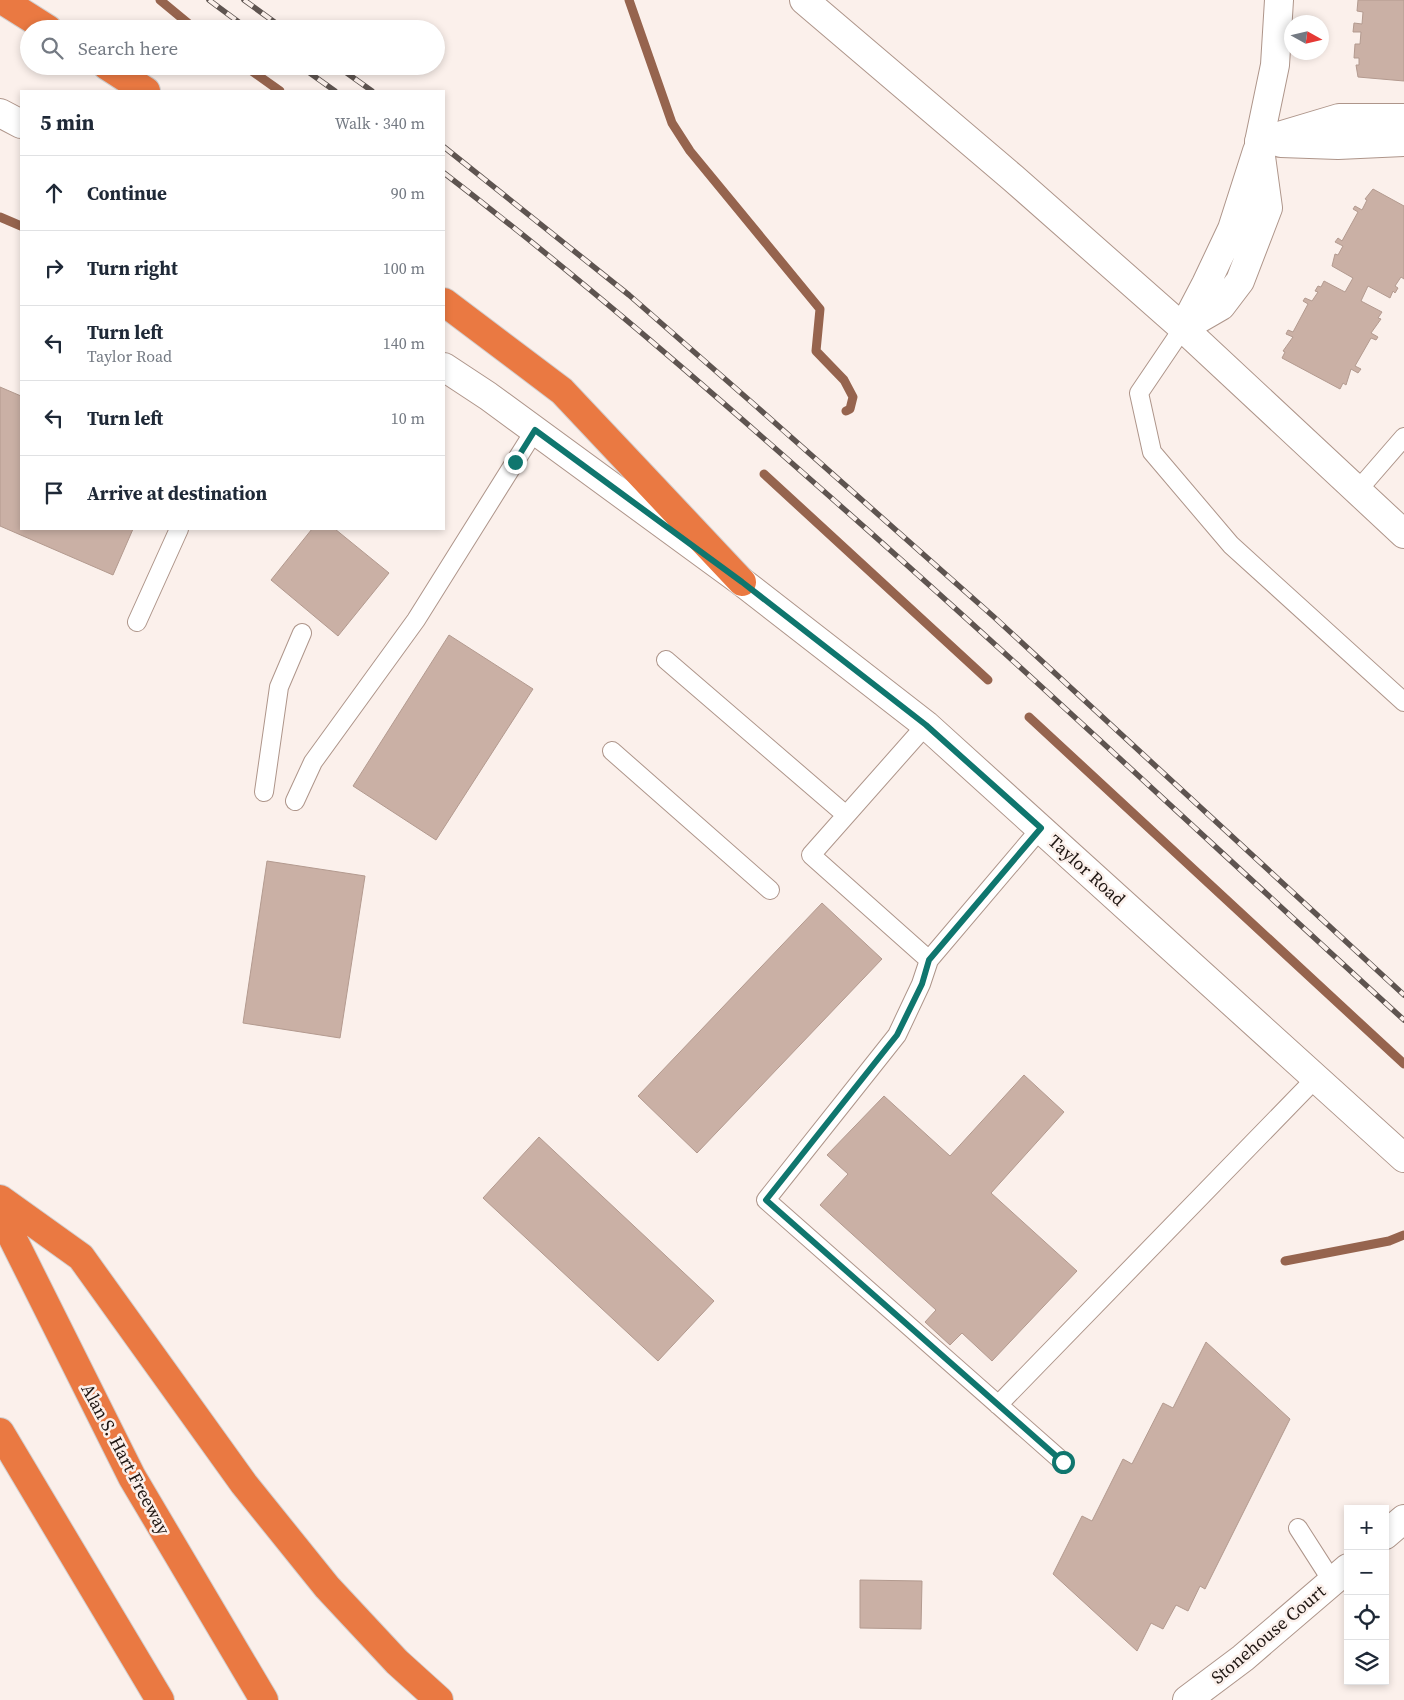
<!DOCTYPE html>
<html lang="en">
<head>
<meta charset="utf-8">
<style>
	body { margin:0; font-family:"Source Serif 4",serif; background:#f6f6f7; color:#1f2937 }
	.controls { position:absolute; right:15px; bottom:15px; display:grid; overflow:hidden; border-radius:0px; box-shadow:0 2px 8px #0003 }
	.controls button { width:45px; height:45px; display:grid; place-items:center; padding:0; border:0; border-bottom:1px solid #e0e1e3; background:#fff; color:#1f2937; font:25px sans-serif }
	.compass { position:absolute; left:1284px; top:15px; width:45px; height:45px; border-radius:50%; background:#fff; box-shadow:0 2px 8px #0003; rotate:98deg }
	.stop { position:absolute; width:15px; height:15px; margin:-11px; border:4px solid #0f766e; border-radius:50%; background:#fff }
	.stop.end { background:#0f766e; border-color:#fff; box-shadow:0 1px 5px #0008 }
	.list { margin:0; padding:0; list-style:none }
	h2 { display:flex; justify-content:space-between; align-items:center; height:65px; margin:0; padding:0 20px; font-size:21px }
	h2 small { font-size:16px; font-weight:400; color:#747a83 }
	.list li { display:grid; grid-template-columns:32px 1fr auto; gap:15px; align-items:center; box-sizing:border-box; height:75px; padding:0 20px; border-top:1px solid #e0e1e3 }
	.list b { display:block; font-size:19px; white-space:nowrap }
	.list p { margin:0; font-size:16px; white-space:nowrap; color:#747a83 }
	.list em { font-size:16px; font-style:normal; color:#747a83 }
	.icon { flex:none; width:28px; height:28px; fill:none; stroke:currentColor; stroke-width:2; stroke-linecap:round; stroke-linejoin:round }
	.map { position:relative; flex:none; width:1404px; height:1700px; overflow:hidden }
	.search { position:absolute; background:#fff; box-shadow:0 2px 8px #0003; left:20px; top:20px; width:425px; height:55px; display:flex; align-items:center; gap:12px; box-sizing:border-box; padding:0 18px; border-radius:28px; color:#747a83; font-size:19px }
	.panel { position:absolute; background:#fff; box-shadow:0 2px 8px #0003; left:20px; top:90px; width:425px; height:440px; border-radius:0px }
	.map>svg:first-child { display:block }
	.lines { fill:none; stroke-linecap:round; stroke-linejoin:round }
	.stream { stroke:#96644e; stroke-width:9 }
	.building { fill:#cab0a5; stroke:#b39a8f }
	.lane-casing { stroke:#ae958a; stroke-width:20 }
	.street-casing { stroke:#ae958a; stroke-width:30 }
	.secondary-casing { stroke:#ae958a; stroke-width:30 }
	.highway-casing { stroke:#d2d0d0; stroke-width:30 }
	.lane { stroke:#fff; stroke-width:18 }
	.street { stroke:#fff; stroke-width:28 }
	.secondary { stroke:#fff; stroke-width:28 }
	.highway { stroke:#ea7942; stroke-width:28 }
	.rail-casing { stroke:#5e5450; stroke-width:5.5 }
	.rail { stroke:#fbf0eb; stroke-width:4; stroke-dasharray:11; stroke-linecap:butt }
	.route { stroke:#0f766e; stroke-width:6 }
	.labels { text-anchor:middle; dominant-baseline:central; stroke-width:5; stroke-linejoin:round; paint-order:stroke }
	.street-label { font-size:18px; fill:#1f1612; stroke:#fbf0eb }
</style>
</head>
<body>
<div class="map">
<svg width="1404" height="1700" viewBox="0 0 1404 1700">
	<rect width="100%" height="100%" fill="#fbf0eb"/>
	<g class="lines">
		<path class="stream" d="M160 0 195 29
			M629 0 672 123 690 151 820 309 816 351 844 380 853 397 850 409 846 411
			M245 66 280 91
			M0 217 21 226
			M764 474 988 680
			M1029 717 1404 1064
			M1285 1261 1389 1241 1404 1235"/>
	</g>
	<path class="building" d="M1358 0H1404V81L1358 77 1356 65H1359V58H1354L1355 44H1360L1361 32H1353L1354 23 1362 24 1363 12 1357 11Z
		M1373 189 1404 206V279L1401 277 1395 286 1398 288 1395 293 1393 291 1390 298 1368 286 1361 301 1382 312 1378 318 1381 319 1371 333 1378 337 1376 340 1371 338 1355 366 1361 369 1358 373 1351 369 1346 385 1343 383 1340 389 1282 358 1285 352 1283 351 1293 337 1286 334 1288 330 1293 332 1308 304 1303 301 1305 298 1312 301 1318 292 1315 291 1318 286 1321 287 1324 281 1345 292 1353 278 1332 266 1335 254 1338 255 1343 246 1335 242 1338 238 1342 241 1358 212 1353 209 1355 206 1362 210 1367 200 1365 199Z
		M0 387 21 396V529H133L113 575 0 526Z
		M312 529H335L389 573 338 636 271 580Z
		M449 635 533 689 436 840 353 786Z
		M267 861 365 876 340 1038 243 1023Z
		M822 903 882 959 697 1153 638 1096Z
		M1024 1075 1064 1112 991 1193 1077 1271 992 1361 962 1333 950 1345 925 1322 936 1310 820 1205 848 1174 827 1155 884 1096 950 1156Z
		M539 1137 714 1301 658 1361 483 1198Z
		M1206 1342 1290 1419 1205 1589 1200 1586 1188 1611 1176 1605 1163 1629 1151 1623 1137 1651 1053 1574 1082 1516 1092 1521 1123 1459 1132 1464 1163 1403 1173 1408Z
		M860 1580 922 1581 921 1629 860 1628Z"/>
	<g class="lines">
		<defs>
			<path id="lane" d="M1183 328 1139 393 1152 452 1231 545 1404 702
				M1358 490 1404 437
				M137 622 179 529
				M666 660 846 815
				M926 725 811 855 929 960
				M612 751 770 890
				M264 792 279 687 302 633
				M295 801 313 762 416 620 535 430
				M1041 828 929 960 921 984 897 1035 766 1200 1063 1462
				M998 1405 1316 1078
				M1298 1528 1332 1581"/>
			<path id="street" d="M804 0 1013 178 1183 328 1404 534
				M1259 142 1339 118H1404
				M1281 143 1338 145 1404 142
				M1183 328 1221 306 1240 281 1268 208 1259 142
				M1183 328 1206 284 1232 229 1257 151
				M1385 1535 1404 1519
				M1187 1700 1243 1658 1348 1568"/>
			<path id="secondary" d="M0 113 21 124
				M1259 142 1275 65 1279 0
				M444 367 488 396 742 582 926 725 1404 1158"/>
			<path id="highway" d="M2 0 48 29
				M107 66 146 91
				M444 302 562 391 742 582
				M0 1199 81 1257 244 1484 327 1587 397 1662 439 1700
				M0 1213 132 1477 264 1700
				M0 1432 160 1700"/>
		</defs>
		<use href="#lane" class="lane-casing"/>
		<use href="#street" class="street-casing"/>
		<use href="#secondary" class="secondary-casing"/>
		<use href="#highway" class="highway-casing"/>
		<use href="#lane" class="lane"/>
		<use href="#street" class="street"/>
		<use href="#secondary" class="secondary"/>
		<use href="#highway" class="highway"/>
		<defs>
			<path id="rail" d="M209 0 248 29
				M244 0 284 29
				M300 66 335 91
				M337 66 372 91
				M444 147 629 295 757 407 994 617 1404 995
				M444 173C573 272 697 379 819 487 1017 661 1209 842 1404 1020"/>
		</defs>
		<use href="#rail" class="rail-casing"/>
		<use href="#rail" class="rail"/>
	</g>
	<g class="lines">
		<path class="route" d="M515 462 535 430 742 582 926 725 1041 828 929 960 922 984 897 1035 766 1200 1063 1462"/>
	</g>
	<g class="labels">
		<g class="street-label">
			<text transform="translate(1087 870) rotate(42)">Taylor Road</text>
			<text transform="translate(126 1459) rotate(62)">Alan S. Hart Freeway</text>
			<text transform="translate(1268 1634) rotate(-40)">Stonehouse Court</text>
		</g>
	</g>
</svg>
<div class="controls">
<button>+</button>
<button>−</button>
<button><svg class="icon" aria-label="locate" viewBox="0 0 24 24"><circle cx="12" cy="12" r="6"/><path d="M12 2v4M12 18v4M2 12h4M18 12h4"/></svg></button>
<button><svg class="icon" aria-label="layers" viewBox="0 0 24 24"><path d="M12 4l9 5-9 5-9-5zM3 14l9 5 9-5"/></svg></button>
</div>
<svg class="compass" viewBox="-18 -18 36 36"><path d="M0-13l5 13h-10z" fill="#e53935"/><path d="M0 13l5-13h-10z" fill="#747a83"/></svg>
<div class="stop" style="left:1063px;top:1462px"></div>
<div class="stop end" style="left:515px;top:462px"></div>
<div class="search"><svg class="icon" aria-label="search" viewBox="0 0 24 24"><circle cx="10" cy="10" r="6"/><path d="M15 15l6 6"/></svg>Search here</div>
<section class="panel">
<h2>5 min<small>Walk · 340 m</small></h2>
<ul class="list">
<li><svg class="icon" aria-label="ahead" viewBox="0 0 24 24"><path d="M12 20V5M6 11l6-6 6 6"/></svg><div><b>Continue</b></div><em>90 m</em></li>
<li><svg class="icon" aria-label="right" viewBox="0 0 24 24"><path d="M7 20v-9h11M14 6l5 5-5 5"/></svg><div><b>Turn right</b></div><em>100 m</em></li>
<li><svg class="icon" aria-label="left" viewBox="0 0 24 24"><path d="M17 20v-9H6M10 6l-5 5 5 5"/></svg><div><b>Turn left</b><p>Taylor Road</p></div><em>140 m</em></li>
<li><svg class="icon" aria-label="left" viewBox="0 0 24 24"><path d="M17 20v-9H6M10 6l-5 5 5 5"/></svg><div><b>Turn left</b></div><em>10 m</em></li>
<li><svg class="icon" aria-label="arrive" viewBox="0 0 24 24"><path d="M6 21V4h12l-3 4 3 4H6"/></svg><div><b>Arrive at destination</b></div></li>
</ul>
</section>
</div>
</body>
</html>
